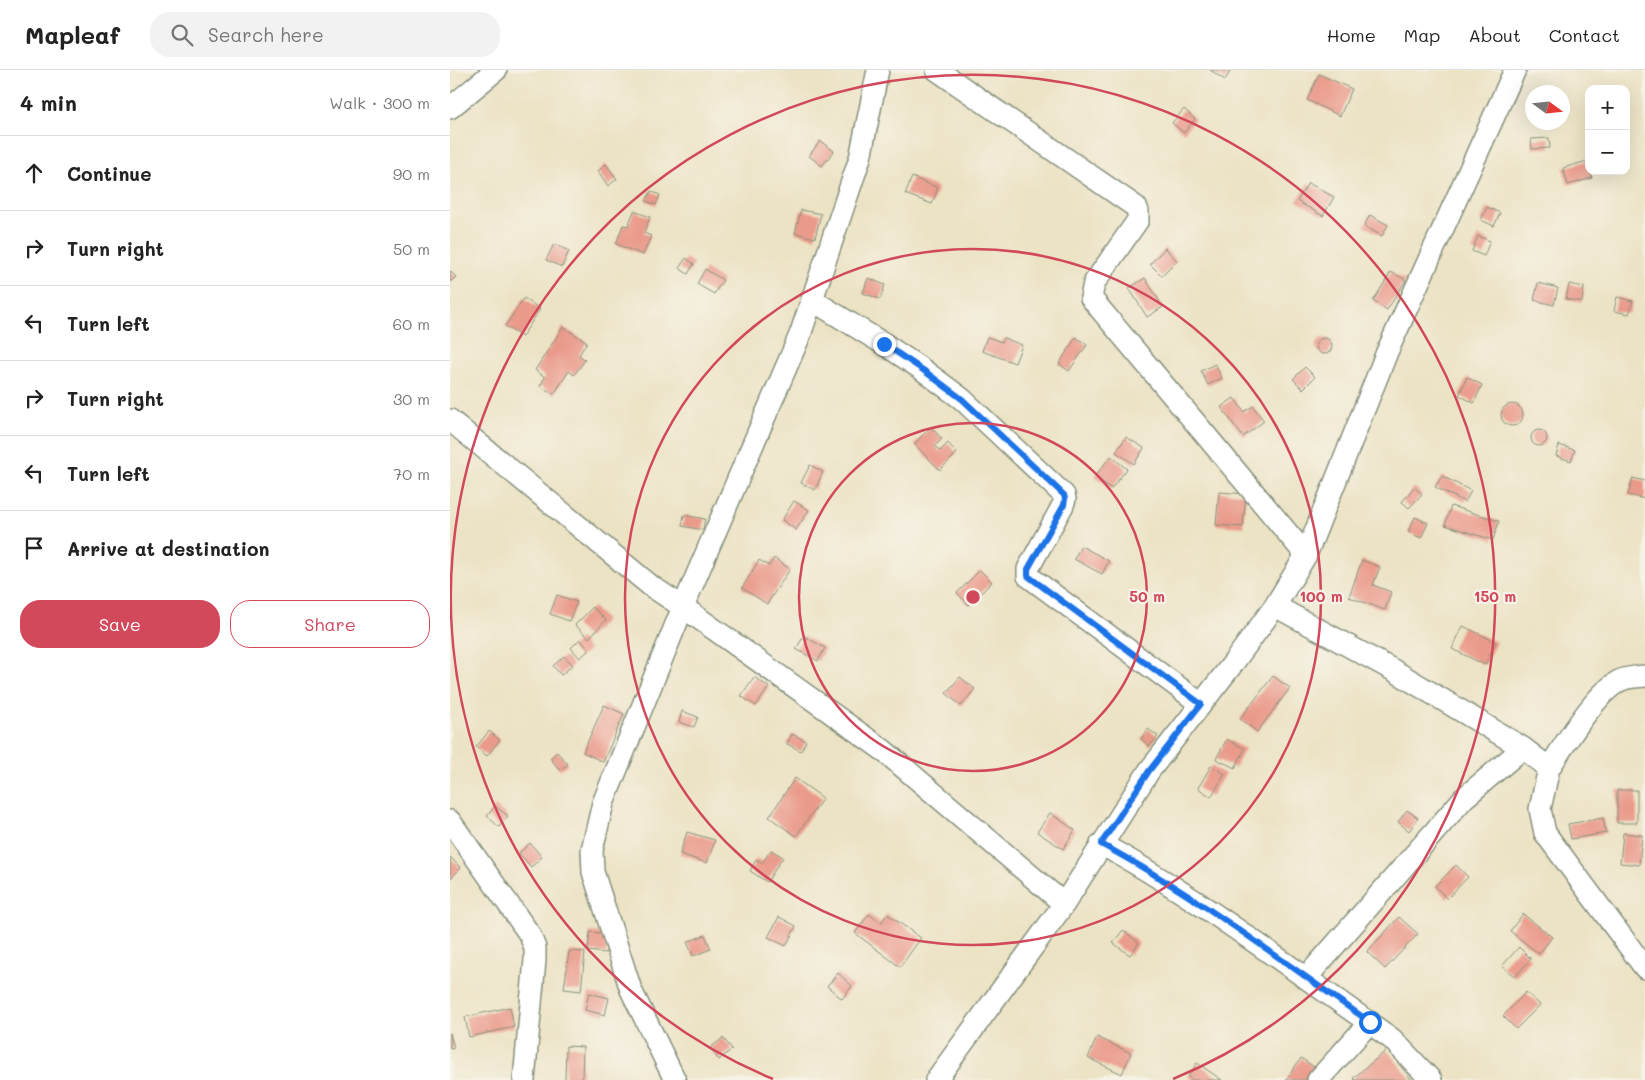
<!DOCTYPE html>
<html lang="en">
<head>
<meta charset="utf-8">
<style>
	body { margin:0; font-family:Mali,sans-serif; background:#f2f2f2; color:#222 }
	.controls { position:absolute; right:15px; top:15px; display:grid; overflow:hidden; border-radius:10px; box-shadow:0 5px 20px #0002 }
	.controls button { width:45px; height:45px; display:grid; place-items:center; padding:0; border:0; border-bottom:1px solid #e0e0e0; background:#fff; color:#222; font:25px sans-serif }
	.compass { position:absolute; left:1075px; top:15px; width:45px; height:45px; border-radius:50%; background:#fff; box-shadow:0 5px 20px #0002; rotate:105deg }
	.stop { position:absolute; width:15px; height:15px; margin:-11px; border:4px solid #1a73e8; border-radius:50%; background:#fff }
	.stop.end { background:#1a73e8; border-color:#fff; box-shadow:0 1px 5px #0008 }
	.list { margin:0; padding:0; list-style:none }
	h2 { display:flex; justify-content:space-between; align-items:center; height:65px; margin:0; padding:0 20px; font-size:21px }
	h2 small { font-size:16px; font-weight:400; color:#767676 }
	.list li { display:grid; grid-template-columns:32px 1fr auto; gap:15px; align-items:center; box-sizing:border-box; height:75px; padding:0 20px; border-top:1px solid #e0e0e0 }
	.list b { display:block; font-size:19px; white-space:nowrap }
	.list em { font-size:16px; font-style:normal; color:#767676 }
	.actions { display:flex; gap:10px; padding:15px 20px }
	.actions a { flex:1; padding:11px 0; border:1px solid #d1495b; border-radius:20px; text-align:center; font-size:18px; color:#d1495b }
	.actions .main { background:#d1495b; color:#fff }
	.icon { flex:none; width:28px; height:28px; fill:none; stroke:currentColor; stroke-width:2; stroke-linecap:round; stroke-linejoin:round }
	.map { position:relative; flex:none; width:1195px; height:1010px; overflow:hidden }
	header { display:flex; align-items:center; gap:30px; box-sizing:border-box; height:70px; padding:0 25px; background:#fff; border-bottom:1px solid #e0e0e0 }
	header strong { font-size:24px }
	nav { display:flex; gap:28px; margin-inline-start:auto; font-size:18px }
	.search { width:350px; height:45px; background:#f2f2f2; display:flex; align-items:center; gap:12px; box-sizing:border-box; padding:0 18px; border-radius:20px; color:#767676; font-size:19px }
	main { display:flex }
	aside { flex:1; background:#fff }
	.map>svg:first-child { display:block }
	.building { fill:#ea9a8a }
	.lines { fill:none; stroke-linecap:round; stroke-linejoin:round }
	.minor-casing { stroke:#86907c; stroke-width:24 }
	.minor { stroke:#fff; stroke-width:21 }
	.route { stroke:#1a73e8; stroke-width:6 }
	.ring { fill:none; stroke:#d1495b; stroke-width:2.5 }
	.centre { fill:#d1495b; stroke:#f7f3e8; stroke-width:2.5 }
	.ring-label { font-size:15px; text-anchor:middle; font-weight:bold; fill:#d1495b; stroke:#f7f3e8; stroke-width:4.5; stroke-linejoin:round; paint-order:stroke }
</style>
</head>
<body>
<header>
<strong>Mapleaf</strong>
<div class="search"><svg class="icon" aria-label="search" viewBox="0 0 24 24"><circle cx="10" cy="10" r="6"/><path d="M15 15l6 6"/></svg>Search here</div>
<nav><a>Home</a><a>Map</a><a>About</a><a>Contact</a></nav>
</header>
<main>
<aside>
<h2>4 min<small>Walk · 300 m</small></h2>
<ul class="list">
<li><svg class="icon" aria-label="ahead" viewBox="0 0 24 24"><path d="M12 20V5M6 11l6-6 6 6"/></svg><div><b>Continue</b></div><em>90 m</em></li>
<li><svg class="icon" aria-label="right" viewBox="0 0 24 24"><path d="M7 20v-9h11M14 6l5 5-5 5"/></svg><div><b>Turn right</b></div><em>50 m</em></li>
<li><svg class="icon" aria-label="left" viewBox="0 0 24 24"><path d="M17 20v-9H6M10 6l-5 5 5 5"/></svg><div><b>Turn left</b></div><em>60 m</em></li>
<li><svg class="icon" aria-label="right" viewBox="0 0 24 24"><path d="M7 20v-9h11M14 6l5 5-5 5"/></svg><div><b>Turn right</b></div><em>30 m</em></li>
<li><svg class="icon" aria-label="left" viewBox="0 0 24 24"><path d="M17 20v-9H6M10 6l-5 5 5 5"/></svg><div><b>Turn left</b></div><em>70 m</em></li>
<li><svg class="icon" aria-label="arrive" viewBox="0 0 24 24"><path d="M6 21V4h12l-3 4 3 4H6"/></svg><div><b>Arrive at destination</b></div></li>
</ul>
<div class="actions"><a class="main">Save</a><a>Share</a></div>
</aside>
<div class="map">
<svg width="1195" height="1010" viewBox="0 0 1195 1010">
	<rect width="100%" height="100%" fill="#f7f3e8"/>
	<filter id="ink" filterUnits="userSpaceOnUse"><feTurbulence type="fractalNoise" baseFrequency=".02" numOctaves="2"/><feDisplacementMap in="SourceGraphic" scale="10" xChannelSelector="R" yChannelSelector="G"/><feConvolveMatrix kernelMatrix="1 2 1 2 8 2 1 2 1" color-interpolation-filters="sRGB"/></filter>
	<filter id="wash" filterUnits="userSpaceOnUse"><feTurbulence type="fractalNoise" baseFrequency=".0096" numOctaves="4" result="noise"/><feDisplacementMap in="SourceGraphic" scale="20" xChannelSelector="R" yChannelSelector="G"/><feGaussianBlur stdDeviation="1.12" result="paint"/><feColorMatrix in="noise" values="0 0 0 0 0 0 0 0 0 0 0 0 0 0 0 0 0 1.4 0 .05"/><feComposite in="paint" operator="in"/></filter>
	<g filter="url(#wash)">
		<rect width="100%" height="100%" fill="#ece3c5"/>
		<g id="blocks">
			<path class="building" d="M760 0H781L775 10Z
				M869 4 902 19 890 46 857 30Z
				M734 39 745 49 734 63 722 53Z
				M1099 68 1100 78 1082 79 1081 69Z
				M370 71 384 81 372 96 359 86Z
				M1137 91 1139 101H1140L1142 108 1118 115 1113 98Z
				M156 94 167 109 158 116 148 101Z
				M462 107 488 118 482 134 455 124Z
				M858 113 884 127 873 146 847 131Z
				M201 121 210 125 206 135 196 131Z
				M1037 137 1050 143 1044 156 1031 150Z
				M351 140 371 144 365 168 345 163Z
				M184 141 200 147 194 163 201 166 193 185 166 174 173 155 178 156Z
				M920 145 938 155 932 166 914 156Z
				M1028 166 1040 171 1034 186 1022 181Z
				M104 174 119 181 112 197 96 190Z
				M715 178 727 191 712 206 700 194Z
				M236 188 244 194 238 204 229 198Z
				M255 199 273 210 264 224 247 214Z
				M0 201 6 207 0 212Z
				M941 202 956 210 937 240 923 231Z
				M418 208 435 215 430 229 413 223Z
				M695 208 713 237 697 247 679 218Z
				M1088 213 1108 218 1104 235 1084 230Z
				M1119 214 1134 217 1132 232 1116 229Z
				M1167 227 1183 231 1179 244 1164 241Z
				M74 228 90 239 72 267 55 256Z
				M113 257 137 272 129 285 135 290 124 305 119 301 104 324 90 316 95 307 85 300Z
				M537 267 552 272 554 268 572 275 565 293 532 281Z
				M626 267 637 275 619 301 609 294Z
				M866 276a8 8 0 1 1 16 0a8 8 0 1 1-16 0Z
				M765 294 772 308 758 315 751 301Z
				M855 297 865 307 853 319 843 309Z
				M1017 307 1032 315 1024 333 1009 325Z
				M784 328 794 342 803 336 814 351 793 367 771 337Z
				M1051 345a11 11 0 1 1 22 0a11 11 0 1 1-22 0Z
				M481 357 492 369 485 376 490 381 498 373 507 383 490 400 464 374Z
				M1081 368a8 8 0 1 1 16 0a8 8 0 1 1-16 0Z
				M676 367 694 378 684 394 666 382Z
				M1109 375 1125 380 1121 391 1106 386Z
				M661 386 677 399 661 419 645 406Z
				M360 395 373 402 365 420 351 413Z
				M992 406 1021 421 1015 432 985 417Z
				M1183 408 1195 411V429L1178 425Z
				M964 417 972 424 959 438 952 432Z
				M769 422 796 424 793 457 766 455Z
				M344 431 359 440 346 460 332 450Z
				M1001 436 1049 451 1043 470 995 455Z
				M234 445 255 449 253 460 232 456Z
				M965 447 978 453 971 468 958 462Z
				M631 476 659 491 652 504 624 489Z
				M324 488 340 499 317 534 292 518 309 490 319 496Z
				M912 490 930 497 923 515 941 522 935 540 899 527Z
				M530 500 542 512 519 535 507 523Z
				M107 525 127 532 119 551 100 544Z
				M143 537 156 550 139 568 125 555Z
				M1013 556 1046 572 1035 595 1002 579Z
				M354 566 375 578 368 591 346 579Z
				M130 569 139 580 130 588 121 578Z
				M114 586 123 595 111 605 103 596Z
				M823 606 840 618 807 662 790 649Z
				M304 607 319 617 306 636 291 626Z
				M510 607 525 619 511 636 496 623Z
				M154 635 174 644 153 692 133 682Z
				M232 641 248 647 244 657 229 652Z
				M698 659 708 666 700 676 691 669Z
				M39 661 50 670 37 686 26 677Z
				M342 664 356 671 351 681 337 674Z
				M777 669 795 679 785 698 766 689Z
				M107 682 118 694 110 700 100 688Z
				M761 696 775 704 761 727 748 718Z
				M345 708 373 728 346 766 319 747Z
				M1167 720H1187V753H1167Z
				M45 736 58 746 49 757 37 746Z
				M957 740 968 748 959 761 948 752Z
				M600 743 625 760 613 779 587 762Z
				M1153 748 1156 763 1121 769 1118 754Z
				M237 762 265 770 257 793 230 784Z
				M1173 763 1192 765 1189 795 1170 793Z
				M80 773 92 787 81 797 69 783Z
				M321 780 333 787 317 812 300 801 306 789 312 793Z
				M0 787 11 798 0 809Z
				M1006 795 1018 807 997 829 985 816Z
				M419 844 431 853 437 844 471 868 450 897 405 863Z
				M1073 844 1102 867 1089 884 1060 861Z
				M329 847 346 856 336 876 318 867Z
				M949 847 968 864 935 899 917 882Z
				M673 860 689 873 680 885 663 873Z
				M140 862 158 864 156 883 138 881Z
				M255 865 261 879 243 886 237 872Z
				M1069 877 1081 889 1065 907 1052 896Z
				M119 881 135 882 131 921 114 919Z
				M388 903 402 916 392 929 377 916Z
				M1076 922 1090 935 1066 959 1053 946Z
				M139 923 159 928 155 945 135 940Z
				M60 937 64 957 19 967 15 947Z
				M0 963 4 978 0 979Z
				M647 967 681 983 672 1004 638 988Z
				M273 968 282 979 269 990 260 978Z
				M116 976 133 977 132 1010H115Z
				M937 980 962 1010H905L903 1008Z
				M851 988 867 999 860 1010H836Z
				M747 993 772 1010H742L738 1007Z"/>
		</g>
	</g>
	<g filter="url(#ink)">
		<use href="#blocks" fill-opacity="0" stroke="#86907c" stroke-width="1"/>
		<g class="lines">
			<defs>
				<path id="minor" d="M487 0 686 137 688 141V150L644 213 641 228 856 485
					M0 38 46 0
					M362 230 434 274 473 300 512 329 614 425 615 429 613 435 578 499V506L751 634
					M0 350 201 516 233 537 433 680 614 834
					M825 536 943 600 1073 678 1099 698C1116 673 1144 625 1169 611 1176 607 1187 607 1195 606
					M1099 698 1090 739 1095 763 1195 898
					M0 751 80 865 85 878V890L74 1010
					M651 774C723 813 789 861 856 908L1014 728 1073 678
					M856 908 942 969 981 1010
					M225 1010 181 920 143 802 142 780 153 733 233 537 350 265 410 88 428 0
					M486 1010 614 834 699 701 781 596 825 536 856 485 937 282 1065 0
					M868 1010 920 952"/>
			</defs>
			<use href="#minor" class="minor-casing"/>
			<use href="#minor" class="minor"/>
		</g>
	</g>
	<g class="lines" filter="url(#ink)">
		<path class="route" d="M434 274 473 300 512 329 614 425 615 429 614 435 578 499V506L751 634 699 701 651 774C746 825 832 891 920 952"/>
	</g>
	<g class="ring">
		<circle cx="523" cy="527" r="174"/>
		<circle cx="523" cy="527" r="348"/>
		<path d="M323 1009A522 522 0 1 1 723 1009"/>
	</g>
	<circle cx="523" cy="527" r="8" class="centre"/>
	<g class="ring-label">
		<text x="697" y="532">50 m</text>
		<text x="871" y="532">100 m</text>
		<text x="1045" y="532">150 m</text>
	</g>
</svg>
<div class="controls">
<button>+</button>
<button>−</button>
</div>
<svg class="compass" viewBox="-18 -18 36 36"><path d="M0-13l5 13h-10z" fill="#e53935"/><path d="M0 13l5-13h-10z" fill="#767676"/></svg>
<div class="stop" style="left:920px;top:952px"></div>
<div class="stop end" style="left:434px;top:274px"></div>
</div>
</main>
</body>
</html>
